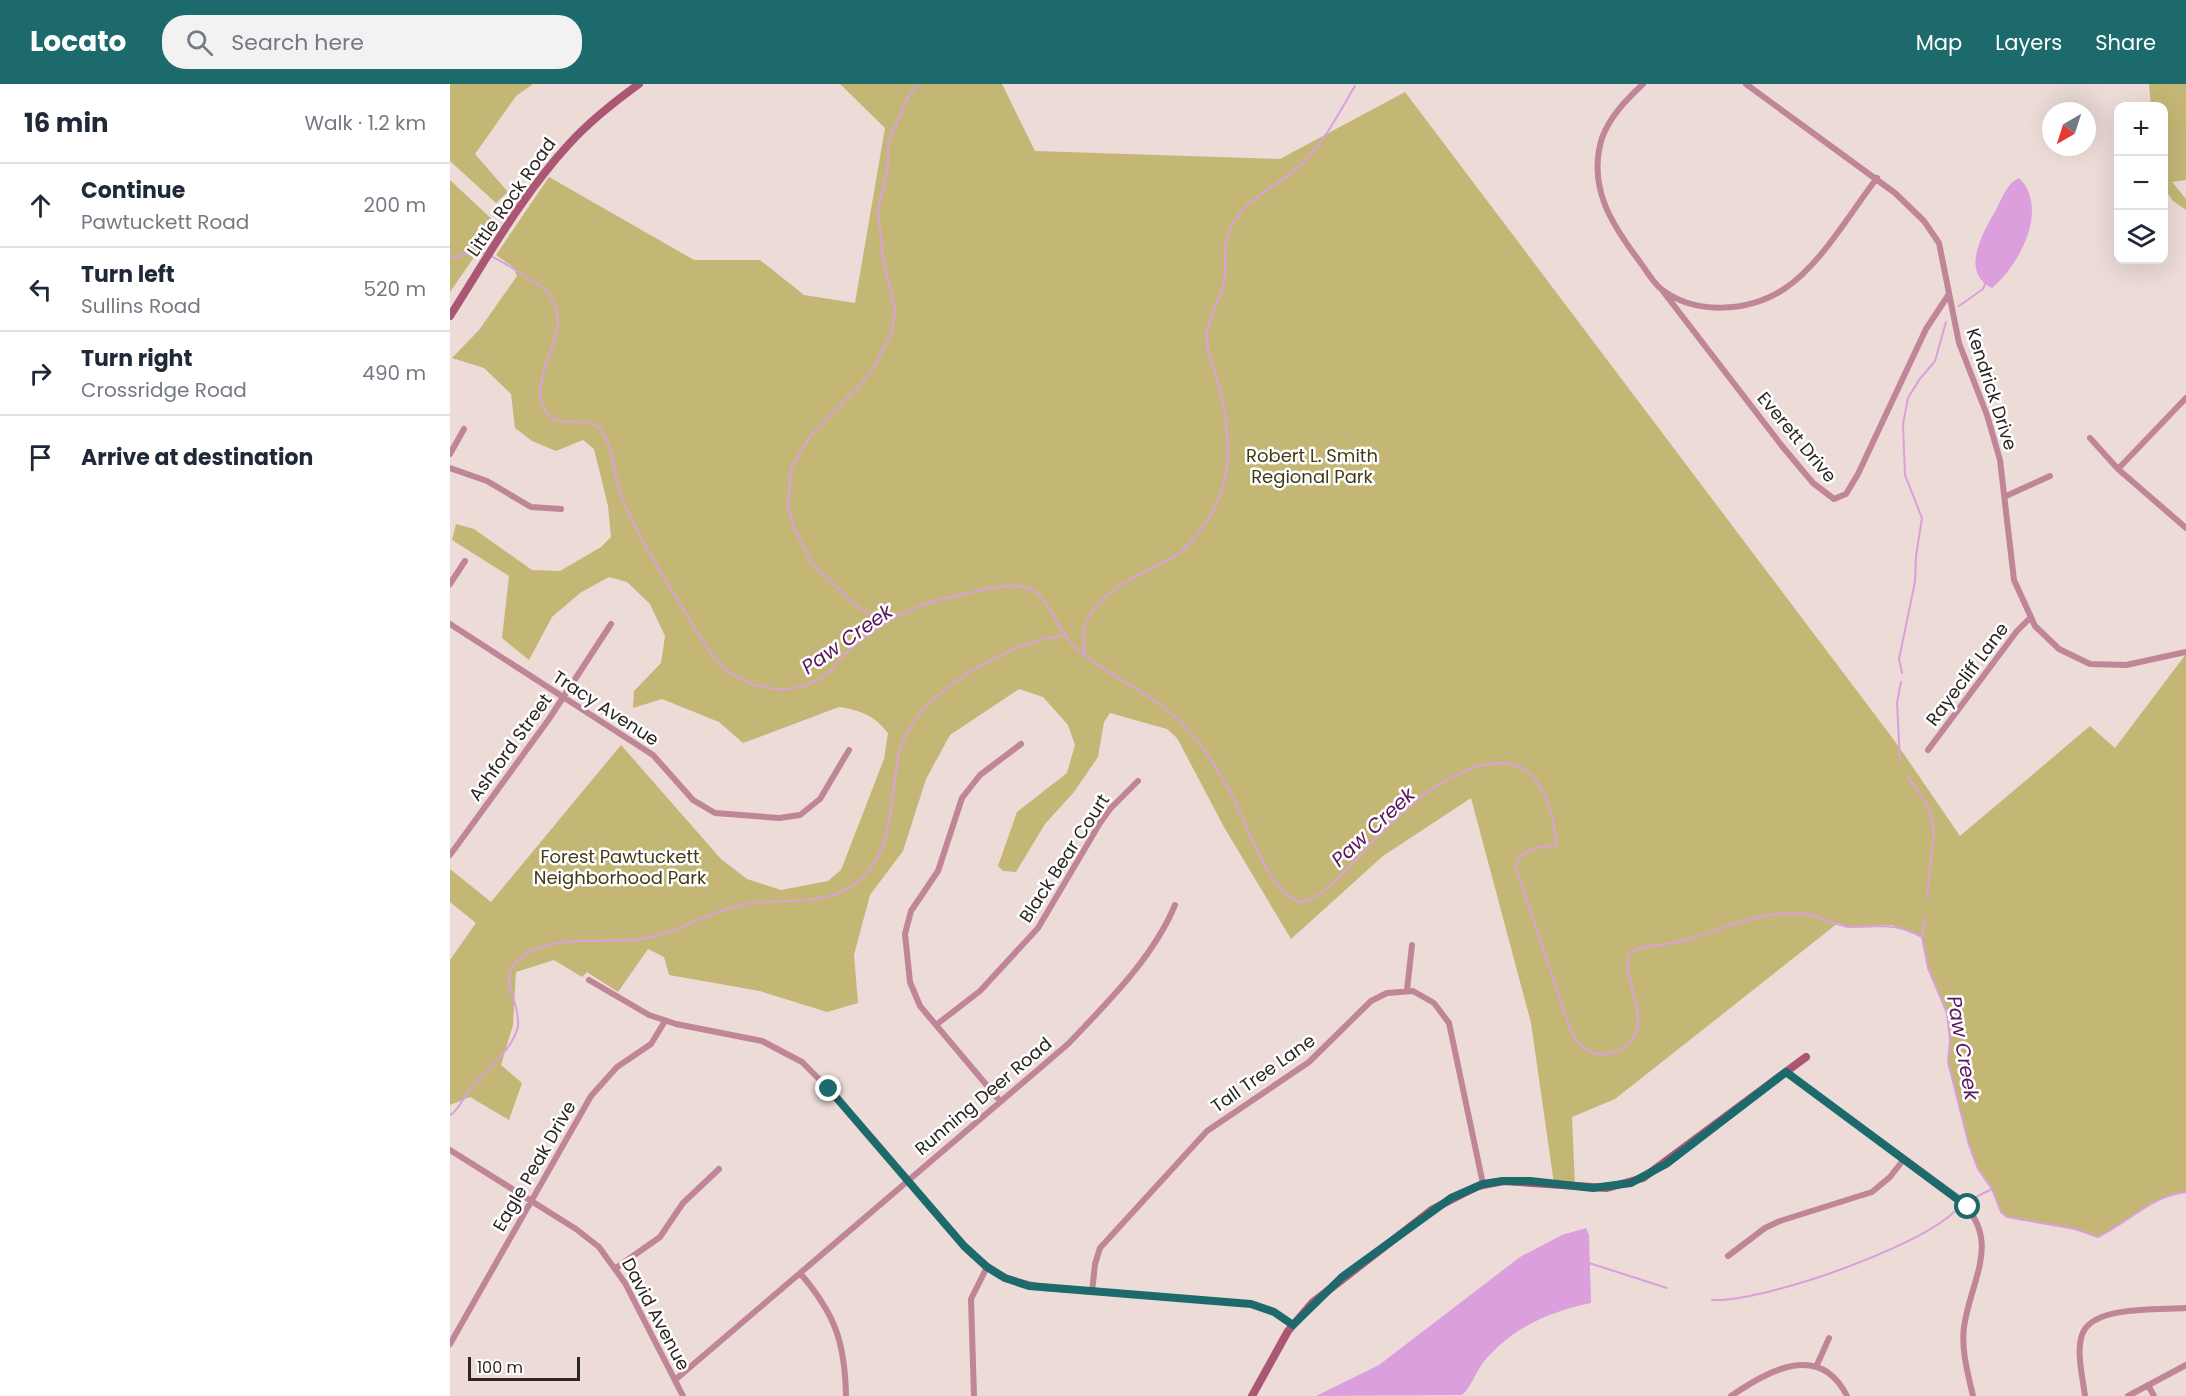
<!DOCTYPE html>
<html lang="en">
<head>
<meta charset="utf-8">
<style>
	body { margin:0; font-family:Poppins,sans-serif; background:#f2f2f3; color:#1f2937 }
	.controls { position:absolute; right:18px; top:18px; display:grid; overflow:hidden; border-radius:12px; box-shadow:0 6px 24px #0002 }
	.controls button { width:54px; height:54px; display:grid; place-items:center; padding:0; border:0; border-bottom:2px solid #e0e1e3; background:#fff; color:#1f2937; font:30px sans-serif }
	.compass { position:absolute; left:1592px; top:18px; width:54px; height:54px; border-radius:50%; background:#fff; box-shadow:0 6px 24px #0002; rotate:219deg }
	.scale { position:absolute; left:18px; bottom:15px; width:112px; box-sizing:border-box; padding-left:6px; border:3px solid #2c2524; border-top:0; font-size:16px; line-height:21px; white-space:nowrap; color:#2c2524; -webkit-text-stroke:4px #fff; paint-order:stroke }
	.stop { position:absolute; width:18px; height:18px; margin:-14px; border:4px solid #1d6a6c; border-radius:50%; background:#fff }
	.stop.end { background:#1d6a6c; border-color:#fff; box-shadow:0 2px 6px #0008 }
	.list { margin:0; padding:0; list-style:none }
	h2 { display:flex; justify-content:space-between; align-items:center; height:78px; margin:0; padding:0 24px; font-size:26px }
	h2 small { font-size:20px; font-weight:400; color:#747a83 }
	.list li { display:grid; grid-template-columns:39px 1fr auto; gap:18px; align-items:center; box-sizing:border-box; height:84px; padding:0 24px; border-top:2px solid #e0e1e3 }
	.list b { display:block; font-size:22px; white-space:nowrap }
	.list p { margin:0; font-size:20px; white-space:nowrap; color:#747a83 }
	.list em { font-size:20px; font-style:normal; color:#747a83 }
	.icon { flex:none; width:33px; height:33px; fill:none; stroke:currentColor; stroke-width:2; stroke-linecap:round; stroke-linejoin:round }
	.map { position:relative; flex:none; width:1736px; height:1312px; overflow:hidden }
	header { display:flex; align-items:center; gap:36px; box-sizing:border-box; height:84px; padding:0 30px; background:#1d6a6c; color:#fff }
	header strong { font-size:28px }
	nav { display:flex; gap:33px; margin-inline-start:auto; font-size:21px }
	.search { width:420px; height:54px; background:#f2f2f3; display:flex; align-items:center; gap:15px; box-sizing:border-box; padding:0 21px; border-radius:24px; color:#747a83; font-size:22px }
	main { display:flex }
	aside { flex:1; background:#fff }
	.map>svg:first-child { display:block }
	.green { fill:#c4b775 }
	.water { fill:#dc9fdd }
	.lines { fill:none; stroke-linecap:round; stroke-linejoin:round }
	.stream { stroke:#dc9fdd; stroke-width:2 }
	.street { stroke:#c08597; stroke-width:6 }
	.secondary { stroke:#ab5774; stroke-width:8 }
	.route { stroke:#1d6a6c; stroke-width:8 }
	.labels { text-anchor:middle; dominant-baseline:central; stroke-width:5; stroke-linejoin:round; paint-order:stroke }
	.street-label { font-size:18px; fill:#2c2524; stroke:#fff }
	.park-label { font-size:18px; fill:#433b16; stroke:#fff }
	.water-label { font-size:20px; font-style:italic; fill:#5c145f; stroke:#fff }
</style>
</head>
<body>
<header>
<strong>Locato</strong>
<div class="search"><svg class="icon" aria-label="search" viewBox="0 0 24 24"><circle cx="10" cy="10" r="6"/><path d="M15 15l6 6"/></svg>Search here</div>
<nav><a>Map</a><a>Layers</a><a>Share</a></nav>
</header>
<main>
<aside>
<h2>16 min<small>Walk · 1.2 km</small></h2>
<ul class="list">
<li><svg class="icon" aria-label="ahead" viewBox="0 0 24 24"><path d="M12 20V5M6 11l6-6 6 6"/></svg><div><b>Continue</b><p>Pawtuckett Road</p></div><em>200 m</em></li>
<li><svg class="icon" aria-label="left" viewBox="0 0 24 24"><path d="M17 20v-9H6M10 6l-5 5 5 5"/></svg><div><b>Turn left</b><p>Sullins Road</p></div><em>520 m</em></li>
<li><svg class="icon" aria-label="right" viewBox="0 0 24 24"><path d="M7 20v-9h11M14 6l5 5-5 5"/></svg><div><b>Turn right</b><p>Crossridge Road</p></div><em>490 m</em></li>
<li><svg class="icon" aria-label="arrive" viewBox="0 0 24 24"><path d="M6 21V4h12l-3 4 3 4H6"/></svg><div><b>Arrive at destination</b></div></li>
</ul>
</aside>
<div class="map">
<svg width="1736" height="1312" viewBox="0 0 1736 1312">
	<rect width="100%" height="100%" fill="#ecdbd7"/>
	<path class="green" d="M0 0H83L66 12 25 70 58 108 46 119 0 77Z
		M390 0H552L585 67 830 75 955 8 1447 660 1510 752 1640 642 1665 664 1736 570V1108C1701 1112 1679 1138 1648 1153L1625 1145 1557 1133 1551 1128 1542 1105 1528 1085 1519 1061 1498 978 1500 956 1497 929 1478 884 1472 853 1442 841 1399 843 1388 839 1165 1015 1122 1033 1125 1103 1104 1100 1081 939 1021 714 933 772 841 855 774 743 727 654 717 645 660 629 654 638 648 673 624 708 595 740 566 788 553 787 548 782 567 728 617 689 625 661 618 641 593 613 569 605 500 651 476 695 453 767 420 811 404 871 408 919 377 928 310 907 219 891 214 873 198 865 168 908 137 888 132 893 104 876 66 888 63 941 51 981 72 999 59 1036 20 1013 0 1021V876L26 839 0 818V785L41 818 171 661 271 775 297 795 331 806 378 797 391 786 434 675 438 649C425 632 410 626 389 623L293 659 269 638 212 615 183 624 184 607 211 579 215 552 200 520 177 498 159 493 130 509 102 533 79 576 52 554 59 492 2 456 6 440 24 445 82 486 110 487 151 463 161 453 158 422 144 365 133 356 106 367 82 357 65 344 61 310 34 284 2 274 29 246 67 192 63 183 46 171 99 93 244 176H310L354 211 405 219 435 44Z
		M1699 0H1736V96L1722 98 1736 115V126L1723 117 1714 104V22H1701Z
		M0 96 47 140 0 208Z"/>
	<path class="water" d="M1569 94C1600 124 1569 182 1542 204 1508 188 1535 145 1547 124 1552 114 1557 99 1569 94Z
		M1136 1144 1139 1151 1141 1219C1098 1228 1061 1244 1032 1280 1025 1290 1021 1303 1012 1311L866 1312 929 1281 1070 1173 1112 1151Z"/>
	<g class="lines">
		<path class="stream" d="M0 171 4 174C30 164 35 168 59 182 71 190 87 197 97 208 131 247 71 292 97 329 109 347 140 329 152 347 164 365 163 391 171 411 187 451 212 491 235 528 260 569 275 601 327 605 345 606 362 601 377 590 384 584 388 576 395 570 407 557 423 547 437 538 461 523 492 514 519 509 536 505 561 498 578 504 600 512 606 545 623 561 648 585 683 601 711 621 743 643 766 682 784 715 798 743 819 810 851 818 875 812 891 791 907 774 942 737 986 690 1038 680 1051 678 1066 678 1077 687 1096 703 1106 738 1106 762L1085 764 1073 770 1068 776 1066 784 1121 947C1127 958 1135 969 1149 970 1158 971 1168 968 1175 962 1206 940 1171 898 1179 869 1195 859 1215 862 1233 857 1275 845 1312 825 1357 830 1372 832 1387 843 1401 843 1432 843 1443 838 1472 853
			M1509 222 1533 205 1536 198
			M435 539 408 523 362 479 343 442 338 420 341 385 352 365 362 350 411 300 423 285 442 247 445 224 433 175 428 127 438 82V59L458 13 469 0
			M635 570C634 561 632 552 635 543 644 507 697 488 725 472 740 463 760 435 767 419 784 384 778 335 768 299 765 286 759 273 757 260 754 237 772 216 775 194 777 179 772 168 778 150 791 112 830 104 855 77 876 55 890 27 905 2
			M1452 589 1449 575 1465 498 1466 472 1472 434 1455 391 1453 340 1458 314 1469 296 1485 277 1496 238
			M1450 676 1447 619 1451 598
			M1458 693 1478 722 1484 747 1477 814
			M1475 834 1472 853 1478 884 1497 929 1500 956 1498 978 1519 1061 1528 1085 1542 1105 1551 1128 1557 1133 1625 1145 1648 1153C1679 1138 1701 1112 1736 1108
			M0 1031C9 1026 13 1014 19 1006 31 990 48 978 59 962 62 957 67 949 68 942 71 911 38 889 82 867 116 851 155 860 190 855 228 850 259 826 297 820 337 813 380 825 413 793 445 762 440 710 449 669 464 609 557 559 614 551
			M1524 1114 1542 1105
			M1139 1179 1217 1204
			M1262 1216C1314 1218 1467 1164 1504 1128"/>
		<path class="street" d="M1193 0C1177 15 1160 32 1152 54 1137 103 1162 141 1190 178 1196 186 1202 197 1210 204 1244 232 1299 228 1334 205 1370 182 1400 129 1427 94
			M1296 0 1445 109 1474 137 1489 159 1509 259 1537 331 1550 376 1564 496 1585 542 1609 565 1640 580 1676 581 1736 568
			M1212 206 1332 362 1363 399 1384 415 1396 410 1408 390 1476 245 1499 210
			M1640 354 1668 385 1736 444
			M0 370 14 345
			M0 384 37 397 81 423 111 425
			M1668 385 1736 314
			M1556 412 1600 392
			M0 500 15 477
			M0 540 203 671 243 716 265 729 329 734 350 731 370 715 399 666
			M1478 666 1567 547 1580 534
			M0 771 99 635 161 540
			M139 896 199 931 226 940 312 957 352 978 379 1005 522 1171 555 1194 595 1204 801 1220 824 1228 842 1241
			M957 906 962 861
			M486 941 530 907 588 844 650 739 660 725 688 697
			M1336 988 1507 1113C1554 1156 1521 1193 1514 1243 1511 1266 1518 1290 1523 1312
			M550 1017 470 922 460 898 455 850 461 827 488 787 512 714 530 691 571 660
			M0 1066 126 1145 149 1163 175 1199 233 1312
			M1278 1172 1315 1144 1330 1137 1422 1108 1440 1093 1454 1075
			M166 1184 210 1153 233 1119 269 1085
			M350 1189C385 1230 395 1258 396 1312
			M642 1208 645 1180 650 1164 757 1047 859 978 921 917 937 909 963 907 984 919 999 939 1033 1100
			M0 1260 141 1012 167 983 201 960 215 937
			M1366 1283 1379 1254
			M225 1296 618 960C657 919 703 874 725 821
			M1698 1301 1704 1312
			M524 1312 521 1215 537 1183
			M1281 1312C1317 1288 1369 1256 1397 1312
			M1635 1312C1633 1295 1626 1268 1632 1251 1641 1221 1710 1226 1736 1224
			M1678 1312 1736 1281"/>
		<path class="secondary" d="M0 232C37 174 72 111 119 60 140 37 164 18 189 0
			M802 1312 838 1247 862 1219 983 1125 1028 1102 1053 1097 1157 1104 1193 1094 1356 973"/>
	</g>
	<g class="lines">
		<path class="route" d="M379 1005 514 1162 537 1183 555 1194 579 1202 801 1220 824 1228 843 1241 892 1193 1001 1114 1033 1100 1053 1097H1080L1143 1104 1181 1099 1216 1080 1336 988 1518 1123"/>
	</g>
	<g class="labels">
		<g class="street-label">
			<text transform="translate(61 113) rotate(-55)">Little Rock Road</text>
			<text transform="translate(1542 305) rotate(72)">Kendrick Drive</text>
			<text transform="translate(1347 353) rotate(50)">Everett Drive</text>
			<text transform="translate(1517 590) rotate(-53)">Rayecliff Lane</text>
			<text transform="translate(156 624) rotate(33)">Tracy Avenue</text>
			<text transform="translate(60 663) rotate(-54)">Ashford Street</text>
			<text transform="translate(614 774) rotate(-57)">Black Bear Court</text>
			<text transform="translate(813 989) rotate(-35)">Tall Tree Lane</text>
			<text transform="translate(533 1012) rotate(-40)">Running Deer Road</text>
			<text transform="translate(84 1082) rotate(-60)">Eagle Peak Drive</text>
			<text transform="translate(206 1230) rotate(62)">David Avenue</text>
		</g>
		<g class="park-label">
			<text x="862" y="371">Robert L. Smith<tspan x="862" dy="21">Regional Park</tspan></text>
			<text x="170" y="772">Forest Pawtuckett<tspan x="170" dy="21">Neighborhood Park</tspan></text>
		</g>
		<g class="water-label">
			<text transform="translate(397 555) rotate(-35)">Paw Creek</text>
			<text transform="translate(923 743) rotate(-43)">Paw Creek</text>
			<text transform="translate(1513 964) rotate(80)">Paw Creek</text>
		</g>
	</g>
</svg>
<div class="controls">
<button>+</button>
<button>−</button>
<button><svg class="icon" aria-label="layers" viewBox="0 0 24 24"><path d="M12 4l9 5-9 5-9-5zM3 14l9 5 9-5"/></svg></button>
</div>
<svg class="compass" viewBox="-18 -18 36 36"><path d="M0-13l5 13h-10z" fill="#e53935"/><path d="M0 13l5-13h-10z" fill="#747a83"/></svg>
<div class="scale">100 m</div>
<div class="stop" style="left:1518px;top:1123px"></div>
<div class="stop end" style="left:379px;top:1005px"></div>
</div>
</main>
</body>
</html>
